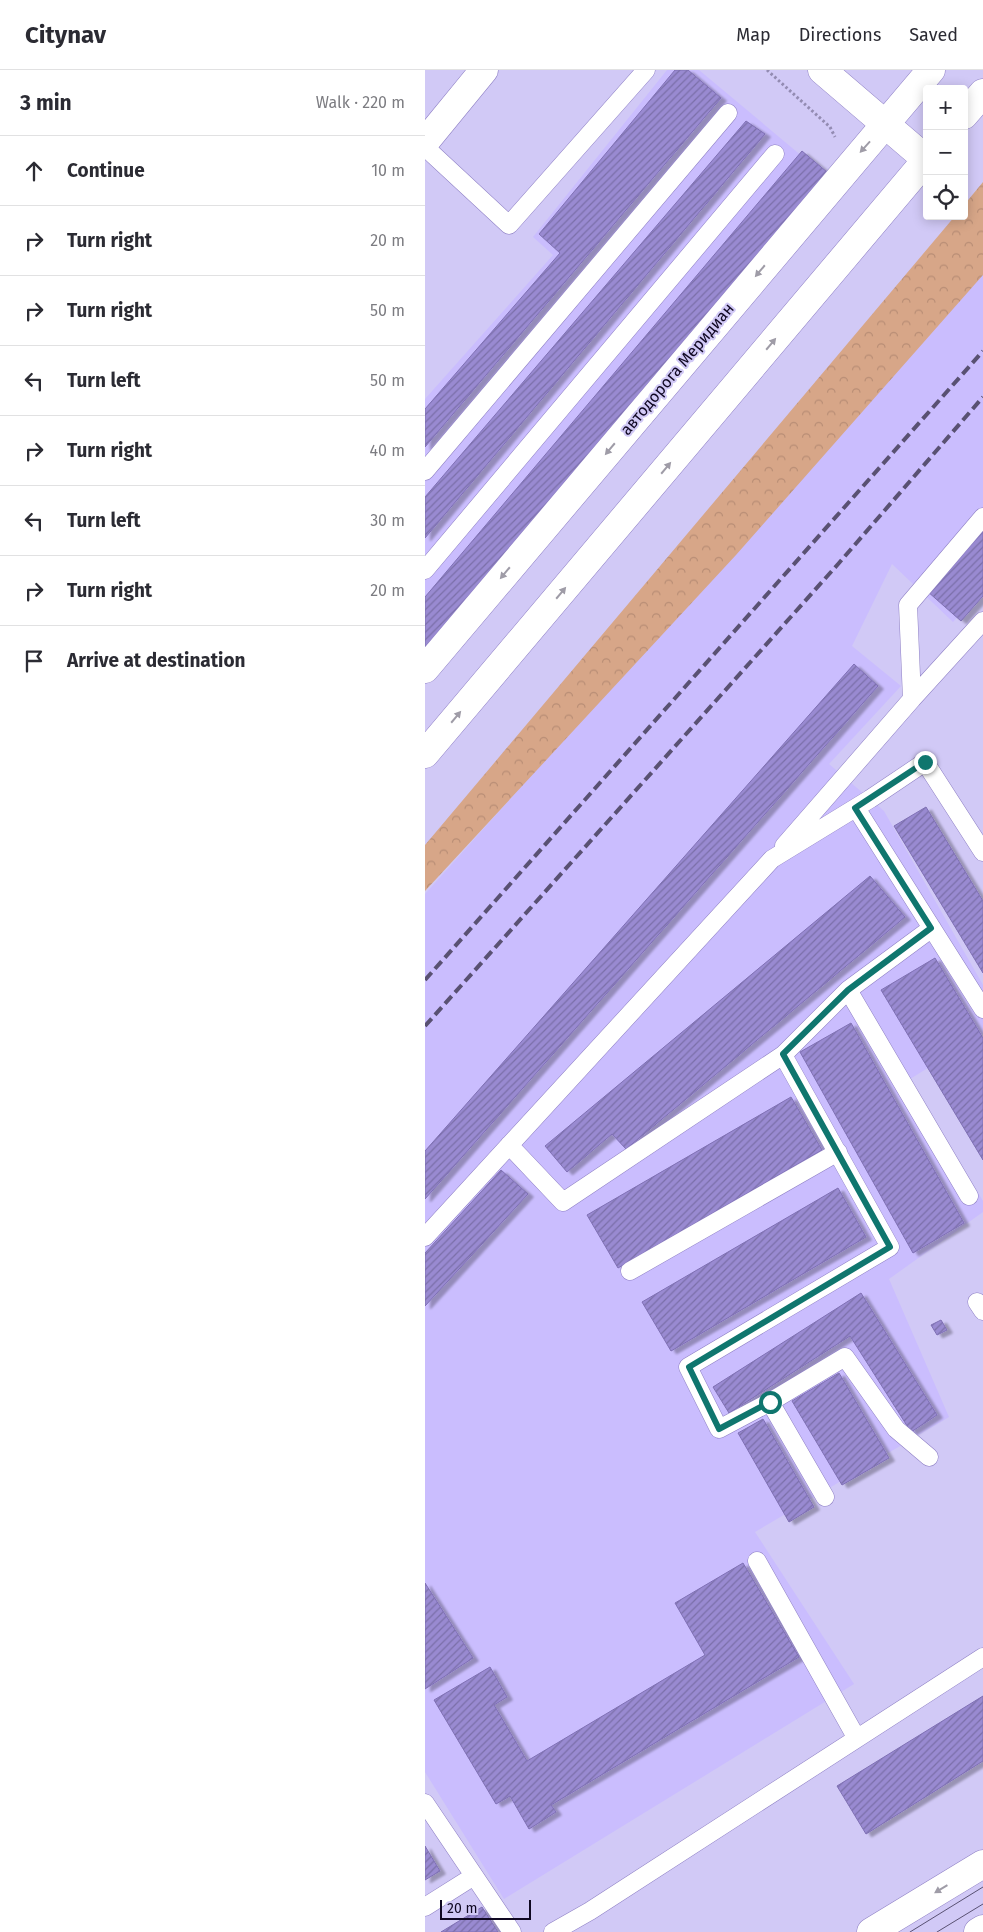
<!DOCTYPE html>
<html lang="en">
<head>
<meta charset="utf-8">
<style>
	body { margin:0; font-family:"Fira Sans",sans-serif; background:#f7f7f7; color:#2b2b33 }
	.controls { position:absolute; right:15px; top:15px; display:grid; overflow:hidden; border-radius:5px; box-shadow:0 2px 12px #0003 }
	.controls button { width:45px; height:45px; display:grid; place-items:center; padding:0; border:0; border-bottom:1px solid #e1e1e2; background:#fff; color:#2b2b33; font:25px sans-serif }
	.scale { position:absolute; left:15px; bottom:12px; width:91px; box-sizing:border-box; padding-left:5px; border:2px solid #100822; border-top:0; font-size:14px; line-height:18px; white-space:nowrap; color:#100822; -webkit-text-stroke:4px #d1c9f6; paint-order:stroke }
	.stop { position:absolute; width:15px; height:15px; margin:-11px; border:4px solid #0f766e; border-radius:50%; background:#fff }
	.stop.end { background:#0f766e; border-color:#fff; box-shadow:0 1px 5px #0008 }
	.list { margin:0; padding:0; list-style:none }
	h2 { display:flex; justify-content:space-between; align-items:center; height:65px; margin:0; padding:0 20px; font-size:21px }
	h2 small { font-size:16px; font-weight:400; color:#7c7c81 }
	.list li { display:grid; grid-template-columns:32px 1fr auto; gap:15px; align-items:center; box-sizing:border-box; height:70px; padding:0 20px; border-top:1px solid #e1e1e2 }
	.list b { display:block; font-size:19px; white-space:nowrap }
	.list em { font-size:16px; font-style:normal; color:#7c7c81 }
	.icon { flex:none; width:28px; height:28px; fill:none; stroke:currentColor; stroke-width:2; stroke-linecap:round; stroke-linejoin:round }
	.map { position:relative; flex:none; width:558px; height:1862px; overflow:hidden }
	header { display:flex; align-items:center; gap:30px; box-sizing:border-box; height:70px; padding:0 25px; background:#fff; border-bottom:1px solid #e1e1e2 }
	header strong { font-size:24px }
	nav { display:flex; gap:28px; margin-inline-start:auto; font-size:18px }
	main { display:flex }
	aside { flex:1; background:#fff }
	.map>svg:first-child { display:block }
	.built { fill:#cabdfe }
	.forest { fill:url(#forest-crowns) }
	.building { fill:url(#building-hatch); stroke:#7f70b4; filter:url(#shadow) }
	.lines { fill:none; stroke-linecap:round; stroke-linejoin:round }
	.lane-casing { stroke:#8f80c5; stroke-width:19 }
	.street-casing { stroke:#8f80c5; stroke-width:29 }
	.secondary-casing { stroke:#8f80c5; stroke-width:29 }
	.primary-casing { stroke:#8f80c5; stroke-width:29 }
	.path { stroke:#938bb2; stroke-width:3; stroke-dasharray:2.5 2.5; stroke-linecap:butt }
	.lane { stroke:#fff; stroke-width:18 }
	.street { stroke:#fff; stroke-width:28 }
	.secondary { stroke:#fff; stroke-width:28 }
	.primary { stroke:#fff; stroke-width:28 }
	.tram { stroke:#595172; stroke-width:1 }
	.rail { stroke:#595172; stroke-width:4; stroke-dasharray:10 5; stroke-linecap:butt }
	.oneway { fill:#9f9ca7 }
	.route { stroke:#0f766e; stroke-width:6 }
	.labels { text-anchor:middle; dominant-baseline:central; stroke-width:4; stroke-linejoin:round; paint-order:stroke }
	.street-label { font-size:16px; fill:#100822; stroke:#d1c9f6 }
</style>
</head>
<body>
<header>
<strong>Citynav</strong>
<nav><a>Map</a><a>Directions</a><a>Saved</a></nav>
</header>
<main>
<aside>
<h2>3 min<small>Walk · 220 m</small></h2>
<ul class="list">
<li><svg class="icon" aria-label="ahead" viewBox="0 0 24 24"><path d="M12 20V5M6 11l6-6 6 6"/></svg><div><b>Continue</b></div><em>10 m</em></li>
<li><svg class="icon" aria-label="right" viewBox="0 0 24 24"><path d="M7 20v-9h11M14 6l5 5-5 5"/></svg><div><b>Turn right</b></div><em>20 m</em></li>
<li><svg class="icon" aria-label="right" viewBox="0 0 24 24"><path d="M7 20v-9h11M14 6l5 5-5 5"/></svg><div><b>Turn right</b></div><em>50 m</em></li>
<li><svg class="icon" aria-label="left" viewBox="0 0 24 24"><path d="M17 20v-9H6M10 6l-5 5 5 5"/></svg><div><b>Turn left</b></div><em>50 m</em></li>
<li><svg class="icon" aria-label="right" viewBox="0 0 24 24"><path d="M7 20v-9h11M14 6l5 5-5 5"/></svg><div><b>Turn right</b></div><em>40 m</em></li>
<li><svg class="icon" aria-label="left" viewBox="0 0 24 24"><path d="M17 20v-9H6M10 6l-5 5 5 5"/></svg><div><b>Turn left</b></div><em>30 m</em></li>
<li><svg class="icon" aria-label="right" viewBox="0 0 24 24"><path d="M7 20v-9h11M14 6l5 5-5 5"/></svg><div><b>Turn right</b></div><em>20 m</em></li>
<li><svg class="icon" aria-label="arrive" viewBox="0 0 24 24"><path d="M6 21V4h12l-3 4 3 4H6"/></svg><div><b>Arrive at destination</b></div></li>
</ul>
</aside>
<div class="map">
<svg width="558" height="1862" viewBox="0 0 558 1862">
	<defs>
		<pattern id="forest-crowns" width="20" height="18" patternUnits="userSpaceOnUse" patternTransform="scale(1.25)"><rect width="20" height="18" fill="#d7a688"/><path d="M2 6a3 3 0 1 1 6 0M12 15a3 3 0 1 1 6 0" fill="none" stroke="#b88d75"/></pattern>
		<pattern id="building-hatch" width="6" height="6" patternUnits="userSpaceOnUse" patternTransform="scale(1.25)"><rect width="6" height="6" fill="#998ad1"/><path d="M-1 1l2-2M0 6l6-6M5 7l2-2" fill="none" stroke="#7b6fa9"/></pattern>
		<filter id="shadow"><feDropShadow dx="5.5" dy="3" stdDeviation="1" flood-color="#0004"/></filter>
	</defs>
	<rect width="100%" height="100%" fill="#d1c9f6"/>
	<path class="built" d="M242 0H274L384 92 0 559V329L128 185 108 167Z
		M558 202V520L528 552 467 494 427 576 476 616 404 694 459 741 558 915V964L485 1009 558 1131V1142L464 1209 524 1347 330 1462 429 1614 79 1829 0 1702V824Z"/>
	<path class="forest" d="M558 112V205L311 485 0 821V775L530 146H539V135Z"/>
	<path class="building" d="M250 0H263L296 28 0 377V339L135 183 114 164Z
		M321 51 340 64 0 468V427Z
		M377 81 402 102 0 578V527Z
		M558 460V526L536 551 502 521Z
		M429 594 453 616 0 1129V1081Z
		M501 737 558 831V903L469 756Z
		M445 806 480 847 201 1079 187 1064 142 1102 120 1076Z
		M510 888 558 968V1090L456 920Z
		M426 953 539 1153 488 1183 375 982Z
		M366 1027 397 1080 193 1198 162 1145Z
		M76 1100 103 1124 0 1236V1183Z
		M413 1118 441 1167 246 1281 217 1232Z
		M436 1223 512 1345 486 1362 425 1266 304 1343 288 1317Z
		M516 1250 522 1260 512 1265 506 1255Z
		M414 1303 464 1388 417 1415 367 1331Z
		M338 1349 389 1437 364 1452 313 1363Z
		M318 1493 374 1587 126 1735 131 1742 104 1759 85 1726 71 1734 9 1630 65 1597 82 1627 69 1635 102 1691 280 1585 250 1533Z
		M0 1513 48 1588 0 1619Z
		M558 1626V1691L441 1764 412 1716Z
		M0 1776 15 1801 0 1810Z
		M57 1837 73 1862H16Z"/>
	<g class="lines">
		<defs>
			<path id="lane" d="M0 77 84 155 221 0
				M0 401 303 43
				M0 500 350 84
				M487 629 558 551
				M431 738 558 939
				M359 776 487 629 483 535 558 447
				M423 920 544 1126
				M358 985 465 1177 263 1297 294 1359 345 1332 420 1287 471 1359 504 1387
				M84 1075 138 1132 358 985 423 920 507 858
				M0 1167 347 789 445 729 500 692 558 782
				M205 1201 413 1082
				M552 1232 558 1241
				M345 1332 400 1427
				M332 1491 431 1667
				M0 1733 87 1862
				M0 1837 49 1806
				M128 1862 165 1841 558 1587"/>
			<path id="street" d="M0 72 59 0"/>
			<path id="secondary" d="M397 0 502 90"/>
			<path id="primary" d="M539 45 558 23
				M0 599 506 0
				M0 684 502 89
				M446 1862 558 1794
				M553 1862 558 1859"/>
		</defs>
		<use href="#lane" class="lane-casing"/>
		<use href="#street" class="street-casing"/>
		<use href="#secondary" class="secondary-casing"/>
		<use href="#primary" class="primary-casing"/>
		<path class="path" d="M342 0 405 57 410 67"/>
		<use href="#lane" class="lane"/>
		<use href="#street" class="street"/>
		<use href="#secondary" class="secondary"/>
		<use href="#primary" class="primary"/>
		<path class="tram" d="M485 1862 558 1817
			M512 1862 558 1834"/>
		<path class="rail" d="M0 910 558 281
			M0 956 414 493 558 327"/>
	</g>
	<defs><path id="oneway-solid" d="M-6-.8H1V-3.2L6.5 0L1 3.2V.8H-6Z" transform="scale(1.25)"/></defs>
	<g class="oneway">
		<use href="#oneway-solid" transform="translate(440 77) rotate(132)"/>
		<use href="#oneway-solid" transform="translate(335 201) rotate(130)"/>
		<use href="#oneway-solid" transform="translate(346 274) rotate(-50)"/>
		<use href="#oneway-solid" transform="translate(185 379) rotate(130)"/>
		<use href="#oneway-solid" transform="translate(241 398) rotate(-50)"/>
		<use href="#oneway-solid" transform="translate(80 503) rotate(130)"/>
		<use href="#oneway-solid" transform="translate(136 523) rotate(-50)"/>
		<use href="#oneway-solid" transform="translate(31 647) rotate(-50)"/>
		<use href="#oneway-solid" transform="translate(516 1819) rotate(149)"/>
	</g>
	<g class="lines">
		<path class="route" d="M345 1332 294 1359 264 1297 465 1177 358 984 423 920 506 858 430 738 500 692"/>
	</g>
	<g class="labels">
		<g class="street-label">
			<text transform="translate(252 299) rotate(-50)">автодорога Меридиан</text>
		</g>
	</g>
</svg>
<div class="controls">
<button>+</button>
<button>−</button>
<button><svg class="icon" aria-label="locate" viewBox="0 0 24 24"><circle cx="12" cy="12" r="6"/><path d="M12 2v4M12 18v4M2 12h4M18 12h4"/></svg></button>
</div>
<div class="scale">20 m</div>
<div class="stop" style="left:345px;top:1332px"></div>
<div class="stop end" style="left:500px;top:692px"></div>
</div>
</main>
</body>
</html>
